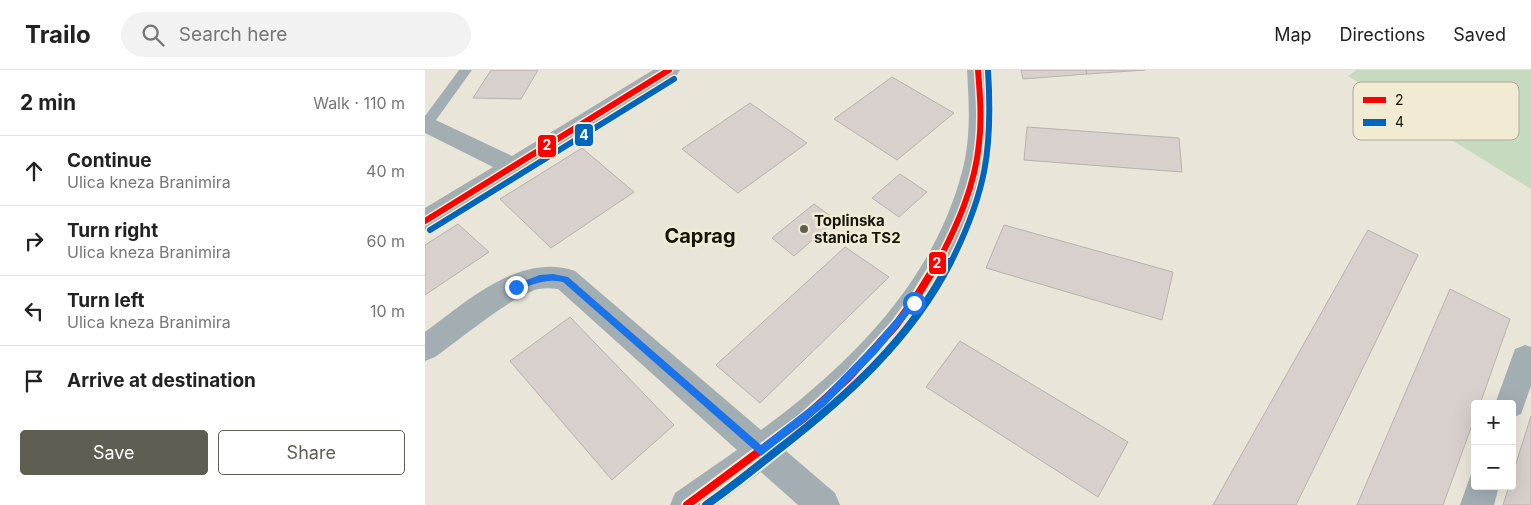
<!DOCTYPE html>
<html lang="en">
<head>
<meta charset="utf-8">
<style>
	body { margin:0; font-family:Inter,sans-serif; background:#f2f2f2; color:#222 }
	.controls { position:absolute; right:15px; bottom:15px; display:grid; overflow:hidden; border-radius:5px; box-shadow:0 5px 20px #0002 }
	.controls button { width:45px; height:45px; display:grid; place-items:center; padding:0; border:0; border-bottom:1px solid #e0e0e0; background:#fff; color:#222; font:25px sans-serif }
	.stop { position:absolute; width:15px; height:15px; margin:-11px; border:4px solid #1a73e8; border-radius:50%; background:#fff }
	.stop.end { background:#1a73e8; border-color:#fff; box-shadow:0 1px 5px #0008 }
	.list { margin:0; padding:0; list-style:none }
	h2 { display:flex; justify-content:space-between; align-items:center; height:65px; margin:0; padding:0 20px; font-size:21px }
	h2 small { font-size:16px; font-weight:400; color:#767676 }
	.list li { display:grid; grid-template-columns:32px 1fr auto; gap:15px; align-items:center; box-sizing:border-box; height:70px; padding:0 20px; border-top:1px solid #e0e0e0 }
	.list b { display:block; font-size:19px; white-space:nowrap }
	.list p { margin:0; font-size:16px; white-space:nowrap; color:#767676 }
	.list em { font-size:16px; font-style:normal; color:#767676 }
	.actions { display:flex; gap:10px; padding:15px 20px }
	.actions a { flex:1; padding:11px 0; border:1px solid #5f5e53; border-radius:5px; text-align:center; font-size:18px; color:#5f5e53 }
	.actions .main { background:#5f5e53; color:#fff }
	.icon { flex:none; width:28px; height:28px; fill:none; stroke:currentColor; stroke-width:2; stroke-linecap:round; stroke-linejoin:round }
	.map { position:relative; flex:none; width:1106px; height:435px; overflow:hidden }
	header { display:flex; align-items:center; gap:30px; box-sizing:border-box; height:70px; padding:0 25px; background:#fff; border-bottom:1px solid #e0e0e0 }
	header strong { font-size:24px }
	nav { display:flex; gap:28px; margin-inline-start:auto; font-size:18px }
	.search { width:350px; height:45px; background:#f2f2f2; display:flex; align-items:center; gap:12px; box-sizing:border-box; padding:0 18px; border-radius:28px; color:#767676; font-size:19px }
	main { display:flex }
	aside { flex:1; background:#fff }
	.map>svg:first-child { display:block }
	.green { fill:#c5dabe }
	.building { fill:#d7d0cc; stroke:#b8b1ae }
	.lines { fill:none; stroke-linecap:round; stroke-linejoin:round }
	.lane { fill:#a2aeb2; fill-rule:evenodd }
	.street { fill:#a2aeb2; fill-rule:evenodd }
	.bus-1-far1-casing { stroke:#f0ebd2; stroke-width:9 }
	.bus-1-casing { stroke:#f0ebd2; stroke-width:12 }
	.bus-2-far1-casing { stroke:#f0ebd2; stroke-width:9 }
	.bus-2-casing { stroke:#f0ebd2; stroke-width:12 }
	.bus-1-far1 { stroke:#f00; stroke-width:6 }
	.bus-1 { stroke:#f00; stroke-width:8 }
	.bus-2-far1 { stroke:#0065bd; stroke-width:6 }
	.bus-2 { stroke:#0065bd; stroke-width:8 }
	.route { fill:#1a73e8 }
	.poi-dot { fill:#5f5e53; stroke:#f0ebd2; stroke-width:2 }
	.labels { text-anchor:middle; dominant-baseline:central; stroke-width:5; stroke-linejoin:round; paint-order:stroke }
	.poi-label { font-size:15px; font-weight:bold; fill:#15140b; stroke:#f0ebd2; text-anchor:start }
	.district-label { font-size:20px; font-weight:bold; fill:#15140b; stroke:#f0ebd2 }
	.key { fill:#f0ebd2; stroke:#aeaa96; stroke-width:1 }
	.key-label { font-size:14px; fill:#15140b }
	.line-badge { stroke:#f0ebd2; stroke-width:2 }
	.badge-label { font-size:14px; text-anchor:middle; font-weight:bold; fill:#fff }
</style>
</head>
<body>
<header>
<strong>Trailo</strong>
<div class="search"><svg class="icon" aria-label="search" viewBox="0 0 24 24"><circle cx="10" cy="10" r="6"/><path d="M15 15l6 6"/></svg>Search here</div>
<nav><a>Map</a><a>Directions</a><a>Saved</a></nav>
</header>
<main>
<aside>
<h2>2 min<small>Walk · 110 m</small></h2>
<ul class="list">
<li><svg class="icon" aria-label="ahead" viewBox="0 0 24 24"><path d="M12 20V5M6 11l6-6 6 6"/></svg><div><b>Continue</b><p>Ulica kneza Branimira</p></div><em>40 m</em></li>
<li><svg class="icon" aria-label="right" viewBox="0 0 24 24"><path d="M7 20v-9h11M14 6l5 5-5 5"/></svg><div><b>Turn right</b><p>Ulica kneza Branimira</p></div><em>60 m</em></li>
<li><svg class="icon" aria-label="left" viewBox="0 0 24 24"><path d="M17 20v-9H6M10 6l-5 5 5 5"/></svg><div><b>Turn left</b><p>Ulica kneza Branimira</p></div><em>10 m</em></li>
<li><svg class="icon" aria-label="arrive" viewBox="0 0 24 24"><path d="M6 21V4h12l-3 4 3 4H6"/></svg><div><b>Arrive at destination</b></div></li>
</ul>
<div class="actions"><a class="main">Save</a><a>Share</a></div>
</aside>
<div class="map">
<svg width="1106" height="435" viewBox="0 0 1106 435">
	<rect width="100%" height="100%" fill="#e9e6d9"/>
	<path class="green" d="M932 0H1106V119L923 6Z"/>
	<path class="building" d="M66 0H113L96 29 48 28Z
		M596 0H661L662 4 598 9Z
		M661 0H720L662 4Z
		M467 7 529 43 472 90 409 49Z
		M325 33 382 73 313 123 257 79Z
		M602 57 754 68 757 102 599 90Z
		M157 78 209 122 126 178 75 129Z
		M475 104 502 122 474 147 447 128Z
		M389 134 411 150 369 186 347 168Z
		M33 154 64 182 0 225V175Z
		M579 155 748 202 737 250 561 198Z
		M943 160 993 185 871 435H788Z
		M420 177 464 207 335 333 291 295Z
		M1025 219 1085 249 1055 334H1050V347L1018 435H932Z
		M145 247 249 355 187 410 85 291Z
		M535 271 703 372 673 427 501 317Z
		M1106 346V435H1078L1084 416H1087V406Z"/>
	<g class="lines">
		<path class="lane" d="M34 0H47L6 57 0 58V46Z"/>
		<path class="street" d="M228 0H255L252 5 9 158 0 161V138L68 97 0 63V45L87 86Z
			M542 0H564C566 32 568 63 563 95 560 118 550 142 541 164 502 252 436 322 361 381L410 423 415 435H373L336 402 292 435H245L250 423 312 380 133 219C126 218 120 218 113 219 85 227 36 269 10 287L0 291V262C41 232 95 182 150 201L336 360C426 294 510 210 538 98 546 66 544 33 542 0Z
			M1100 275 1106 277V316L1096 344 1087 348V334H1070L1090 279Z
			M1050 403V416H1074L1069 435H1035L1046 404Z"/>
		<defs>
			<path id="bus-1-far1" d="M0 151 244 0
				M512 194C532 156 550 116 554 74 557 49 555 24 553 0"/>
			<path id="bus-1" d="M262 435 379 348 423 308 471 255 492 226 513 192"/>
			<path id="bus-2-far1" d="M5 160 249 9
				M525 194C561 123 568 79 563 0"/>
			<path id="bus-2" d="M281 435C306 418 330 398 354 379 420 328 486 269 525 192"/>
		</defs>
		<use href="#bus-1-far1" class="bus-1-far1-casing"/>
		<use href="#bus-1" class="bus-1-casing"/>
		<use href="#bus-2-far1" class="bus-2-far1-casing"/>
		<use href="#bus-2" class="bus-2-casing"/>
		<use href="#bus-1-far1" class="bus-1-far1"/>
		<use href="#bus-1" class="bus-1"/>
		<use href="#bus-2-far1" class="bus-2-far1"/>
		<use href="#bus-2" class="bus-2"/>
	</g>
	<path class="route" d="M128 204 143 207 336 375 394 330 446 277 486 231H492L493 233 452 283 400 336 336 386 138 212C120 208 107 215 91 221L87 217 88 215 115 205Z"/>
	<circle class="poi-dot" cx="379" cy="159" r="5"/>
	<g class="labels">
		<g class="poi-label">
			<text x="389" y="150">Toplinska<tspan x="389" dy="17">stanica TS2</tspan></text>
		</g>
		<g class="district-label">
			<text x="275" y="166">Caprag</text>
		</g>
	</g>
	<rect x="928" y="12" width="166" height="58" rx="8" class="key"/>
	<rect x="938" y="27" width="23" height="6" fill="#f00"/>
	<rect x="938" y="49" width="23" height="7" fill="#0065bd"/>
	<g class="key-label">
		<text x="970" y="35">2</text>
		<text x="970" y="57">4</text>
	</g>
	<g class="line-badge">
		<rect x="149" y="53" width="20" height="24" rx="5" fill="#0065bd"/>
		<rect x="112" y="64" width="20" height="24" rx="5" fill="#f00"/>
		<rect x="503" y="181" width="19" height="24" rx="5" fill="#f00"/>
	</g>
	<g class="badge-label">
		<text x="159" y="70">4</text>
		<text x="122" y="80">2</text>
		<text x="512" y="198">2</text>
	</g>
</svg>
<div class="controls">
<button>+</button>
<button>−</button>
</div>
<div class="stop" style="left:489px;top:233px"></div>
<div class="stop end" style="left:91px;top:217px"></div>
</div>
</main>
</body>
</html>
